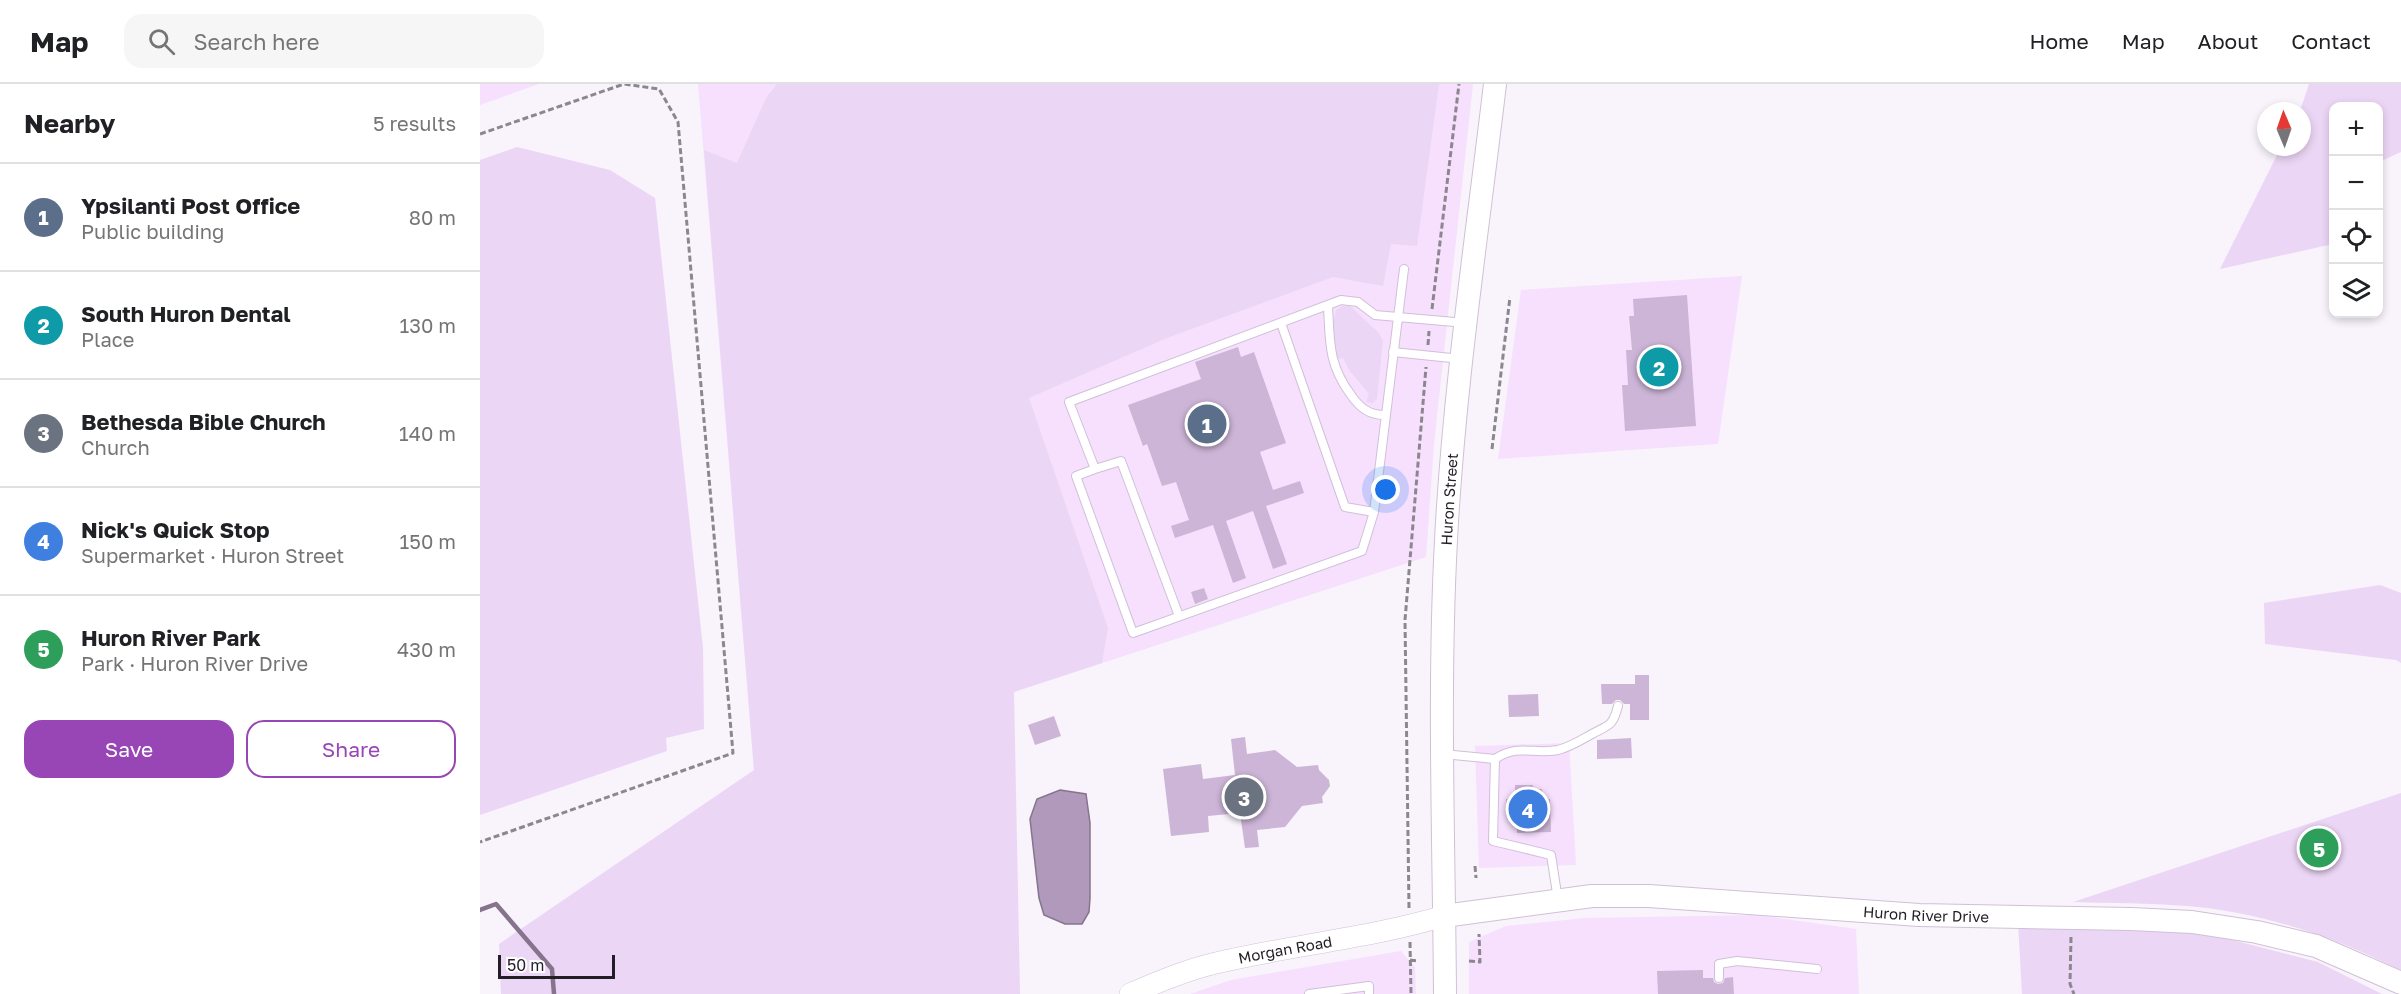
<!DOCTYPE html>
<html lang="en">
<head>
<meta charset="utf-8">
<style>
	body { margin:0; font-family:"Golos Text",sans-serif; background:#f6f6f6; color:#202124 }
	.controls { position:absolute; right:18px; top:18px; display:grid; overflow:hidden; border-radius:12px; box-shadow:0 3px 9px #0003 }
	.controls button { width:54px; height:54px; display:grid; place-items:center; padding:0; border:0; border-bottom:2px solid #e0e0e0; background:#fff; color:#202124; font:30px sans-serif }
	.compass { position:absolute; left:1777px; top:18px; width:54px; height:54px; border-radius:50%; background:#fff; box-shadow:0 3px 9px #0003; rotate:358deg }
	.scale { position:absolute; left:18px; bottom:15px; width:117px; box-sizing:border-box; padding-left:6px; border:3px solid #231d25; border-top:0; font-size:16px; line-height:21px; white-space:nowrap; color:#231d25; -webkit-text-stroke:4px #fff; paint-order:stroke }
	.you { position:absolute; left:906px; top:406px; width:21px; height:21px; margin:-15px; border:4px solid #fff; border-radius:50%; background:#1a73e8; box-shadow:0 0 0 9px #1a73e833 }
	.badge { display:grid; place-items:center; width:39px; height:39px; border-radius:50%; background:#9846b5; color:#fff; font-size:20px; font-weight:700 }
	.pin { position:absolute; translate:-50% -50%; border:3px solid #fff; box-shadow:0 2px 6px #0006 }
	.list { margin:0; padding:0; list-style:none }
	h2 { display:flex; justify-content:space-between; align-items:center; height:78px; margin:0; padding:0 24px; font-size:26px }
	h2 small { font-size:20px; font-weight:400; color:#757577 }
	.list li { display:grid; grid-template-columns:39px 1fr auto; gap:18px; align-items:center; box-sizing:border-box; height:108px; padding:0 24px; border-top:2px solid #e0e0e0 }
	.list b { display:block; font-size:22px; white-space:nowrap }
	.list p { margin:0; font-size:20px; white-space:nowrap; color:#757577 }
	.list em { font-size:20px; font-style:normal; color:#757577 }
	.actions { display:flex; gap:12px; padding:18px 24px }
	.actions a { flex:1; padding:14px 0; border:2px solid #9846b5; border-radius:18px; text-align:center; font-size:21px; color:#9846b5 }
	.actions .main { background:#9846b5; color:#fff }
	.icon { flex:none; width:33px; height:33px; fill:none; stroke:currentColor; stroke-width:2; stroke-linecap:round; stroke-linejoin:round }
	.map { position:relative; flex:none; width:1921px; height:910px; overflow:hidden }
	header { display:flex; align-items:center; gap:36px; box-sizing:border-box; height:84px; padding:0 30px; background:#fff; border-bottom:2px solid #e0e0e0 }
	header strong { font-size:28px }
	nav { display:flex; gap:33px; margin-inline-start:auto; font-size:21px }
	.search { width:420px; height:54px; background:#f6f6f6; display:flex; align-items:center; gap:15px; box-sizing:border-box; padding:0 21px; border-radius:18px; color:#757577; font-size:22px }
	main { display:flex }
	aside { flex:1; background:#fff }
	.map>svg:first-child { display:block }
	.built { fill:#f6e0fe }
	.green { fill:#ecd6f5 }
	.water { fill:#b099ba; stroke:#86748d; stroke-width:1.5 }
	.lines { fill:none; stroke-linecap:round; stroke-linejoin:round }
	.stream { stroke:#86748d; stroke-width:4.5 }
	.building { fill:#cdb5d7 }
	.service-casing { stroke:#d0c0d6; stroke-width:10 }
	.tertiary-casing { stroke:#d0c0d6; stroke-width:22 }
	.secondary-casing { stroke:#d0c0d6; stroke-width:24 }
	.path { stroke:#8c868f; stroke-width:3; stroke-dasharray:6 3; stroke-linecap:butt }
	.service { stroke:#fff; stroke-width:8 }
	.tertiary { stroke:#fff; stroke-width:21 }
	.secondary { stroke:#fff; stroke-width:22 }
	.labels { text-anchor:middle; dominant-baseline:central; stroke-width:5; stroke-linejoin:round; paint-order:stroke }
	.street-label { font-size:15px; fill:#231d25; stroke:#fff }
</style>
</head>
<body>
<header>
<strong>Map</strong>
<div class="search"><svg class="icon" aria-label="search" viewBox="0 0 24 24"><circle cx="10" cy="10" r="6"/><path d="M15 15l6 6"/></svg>Search here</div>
<nav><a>Home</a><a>Map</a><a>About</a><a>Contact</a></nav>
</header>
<main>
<aside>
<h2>Nearby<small>5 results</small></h2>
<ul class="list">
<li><span class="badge" style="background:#5c6f8a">1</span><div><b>Ypsilanti Post Office</b><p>Public building</p></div><em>80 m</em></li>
<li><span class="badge" style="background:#0f9aa8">2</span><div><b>South Huron Dental</b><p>Place</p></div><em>130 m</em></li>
<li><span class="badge" style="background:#6b7280">3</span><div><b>Bethesda Bible Church</b><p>Church</p></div><em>140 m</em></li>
<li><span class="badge" style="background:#3f7fe0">4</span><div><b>Nick's Quick Stop</b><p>Supermarket · Huron Street</p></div><em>150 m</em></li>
<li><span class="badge" style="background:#2e9e5b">5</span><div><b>Huron River Park</b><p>Park · Huron River Drive</p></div><em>430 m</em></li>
</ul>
<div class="actions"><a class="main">Save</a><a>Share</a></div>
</aside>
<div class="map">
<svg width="1921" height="910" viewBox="0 0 1921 910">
	<rect width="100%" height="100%" fill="#f9f3fc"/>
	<path class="built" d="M0 0H59L0 21Z
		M218 0H993L954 360 946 473 534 608 274 686Z
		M1262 192 1238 360 1018 375 1041 206Z
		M1089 659 1096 781 999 784 995 662Z
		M1277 831 1376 845 1379 910H989V858L1026 842 1105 834Z
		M921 867 935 883 936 910H710L751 896Z"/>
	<path class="green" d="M297 0H959L937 162 911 160 903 202 853 193 687 254 549 314 628 544 622 579 534 608 540 910H21L19 860 274 686 224 66 257 79 286 14Z
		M1829 0H1921V68L1899 78 1898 22H1854L1853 160 1740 185 1801 63H1822V27H1820Z
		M37 63 130 86 175 114 223 564 224 645 186 654 187 667 0 731V76Z
		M862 222H870L899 249 903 257 897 315 892 319 886 318 889 310 869 286 863 274 856 275 853 239 856 226Z
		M1900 501 1921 509V579L1916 576 1785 560 1784 519Z
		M1921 709V887C1856 853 1781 828 1707 822 1669 819 1631 819 1593 818Z
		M1538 839 1713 846 1838 878 1902 910H1542Z"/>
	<path class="water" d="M580 706 606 710 610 739V814L609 828 602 840H585L564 831 559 814 550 735 557 715Z"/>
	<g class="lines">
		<path class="stream" d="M0 826 16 820 72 885 74 910"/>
	</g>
	<path class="building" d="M1207 211 1216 342 1145 347 1142 301H1148L1146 266H1152L1149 232H1154L1153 215Z
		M758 263 761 273 774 268 806 359 780 368 793 406 820 397 824 409 786 422 807 480 793 485 773 427 746 437 766 494 753 499 733 441 695 454 691 442 709 436 696 398 682 402 667 360 663 362 648 321 721 295 715 278Z
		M724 504 728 515 715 520 711 508Z
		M1155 591H1169V636H1150V620H1144L1140 616H1136L1132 620H1122L1121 600H1155Z
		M1058 610 1059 632 1029 633 1028 611Z
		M574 632 581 652 555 661 548 641Z
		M765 653 767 670 795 666 817 683 838 681 839 686 849 696 850 702 842 713 843 719 822 722 805 743 777 746 779 763 765 764 760 729 728 732 729 748 691 752 683 685 721 680 723 695 755 691 751 655Z
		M1151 654 1152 674 1117 675V656Z
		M1035 701H1053V705H1062L1063 715H1070L1071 748 1037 749 1036 735H1027L1026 715H1035Z
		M1223 886V894H1233L1234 898 1238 900 1243 899 1245 894 1253 893 1254 910H1178L1177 887Z"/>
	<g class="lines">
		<defs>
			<path id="service" d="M848 222C850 258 848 280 871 311 880 324 889 331 905 331
				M801 239 865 423 894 428 924 185
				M913 268 981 275
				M615 385 641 377 699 532
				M894 428 882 467 653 549 596 392 615 385 589 318 861 216 878 218 895 231 986 239
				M963 670 1015 675 1013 757 1071 771 1078 816
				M1015 675C1039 659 1052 671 1078 666 1090 663 1101 656 1112 650 1129 641 1133 642 1138 622
				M1239 894V880L1257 877 1337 885
				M829 910 889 902V910"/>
			<g id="tertiary">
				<path id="s1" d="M650 910C678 898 706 886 736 879 812 861 890 854 964 832"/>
			</g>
			<g id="secondary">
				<path id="s2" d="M964 832 1112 812H1169L1439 831 1651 835 1712 838 1777 848 1836 862 1921 899"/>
				<path id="s3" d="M965 910C964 759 958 607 966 456 974 303 997 152 1015 0"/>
			</g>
		</defs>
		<use href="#service" class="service-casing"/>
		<use href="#tertiary" class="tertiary-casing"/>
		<use href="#secondary" class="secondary-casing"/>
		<path class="path" d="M0 50 144 0 179 5 198 38 253 669 0 758
			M952 225 979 0
			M948 261 949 247
			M1012 365 1030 213
			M995 782 996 794
			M929 824 925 536 946 283
			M1591 853 1590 900 1594 910
			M930 858 931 910
			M930 876 939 877
			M989 877 1000 878 999 850"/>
		<use href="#service" class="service"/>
		<use href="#tertiary" class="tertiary"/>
		<use href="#secondary" class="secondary"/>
	</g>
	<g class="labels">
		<g class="street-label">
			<text stroke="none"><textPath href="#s3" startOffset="495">Huron Street</textPath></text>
			<text stroke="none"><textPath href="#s2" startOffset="484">Huron River Drive</textPath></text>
			<text stroke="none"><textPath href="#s1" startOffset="162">Morgan Road</textPath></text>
		</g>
	</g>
</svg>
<div class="controls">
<button>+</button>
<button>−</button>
<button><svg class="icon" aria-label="locate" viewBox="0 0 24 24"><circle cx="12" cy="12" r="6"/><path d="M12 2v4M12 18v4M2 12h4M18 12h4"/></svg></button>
<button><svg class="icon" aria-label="layers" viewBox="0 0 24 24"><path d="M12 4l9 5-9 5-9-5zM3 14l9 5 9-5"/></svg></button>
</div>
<svg class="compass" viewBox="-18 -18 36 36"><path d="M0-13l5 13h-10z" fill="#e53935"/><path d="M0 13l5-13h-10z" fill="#757577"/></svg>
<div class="scale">50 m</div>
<div class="you"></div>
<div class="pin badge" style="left:727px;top:340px;background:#5c6f8a">1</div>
<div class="pin badge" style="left:1179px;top:283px;background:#0f9aa8">2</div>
<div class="pin badge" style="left:764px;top:713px;background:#6b7280">3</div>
<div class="pin badge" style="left:1048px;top:725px;background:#3f7fe0">4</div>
<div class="pin badge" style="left:1839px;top:764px;background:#2e9e5b">5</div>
</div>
</main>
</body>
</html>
